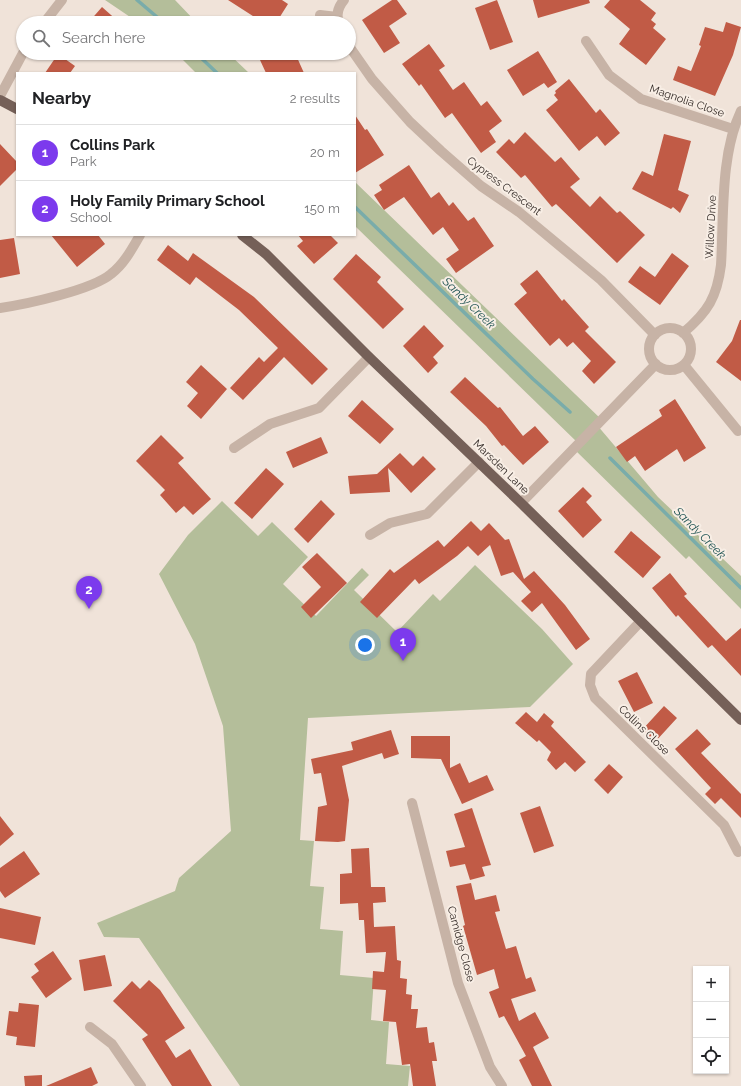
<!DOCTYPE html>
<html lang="en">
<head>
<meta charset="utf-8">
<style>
	body { margin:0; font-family:Raleway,sans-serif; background:#f2f2f2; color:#202124 }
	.controls { position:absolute; right:12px; bottom:12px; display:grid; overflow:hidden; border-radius:0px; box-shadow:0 1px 3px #0004 }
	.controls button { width:36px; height:36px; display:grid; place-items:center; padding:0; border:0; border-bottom:1px solid #e0e0e0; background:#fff; color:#202124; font:20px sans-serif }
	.you { position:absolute; left:365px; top:645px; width:14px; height:14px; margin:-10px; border:3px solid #fff; border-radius:50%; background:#1a73e8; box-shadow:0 0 0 6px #1a73e833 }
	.badge { display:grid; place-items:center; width:26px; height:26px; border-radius:50%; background:#7c3aed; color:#fff; font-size:13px; font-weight:700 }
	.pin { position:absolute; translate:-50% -33px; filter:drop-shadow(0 1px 2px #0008) }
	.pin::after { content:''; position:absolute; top:21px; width:14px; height:12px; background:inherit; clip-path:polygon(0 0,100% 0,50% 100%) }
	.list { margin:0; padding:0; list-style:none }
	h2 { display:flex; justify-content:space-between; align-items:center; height:52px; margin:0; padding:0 16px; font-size:17px }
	h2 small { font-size:13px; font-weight:400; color:#757577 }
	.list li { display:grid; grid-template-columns:26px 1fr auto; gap:12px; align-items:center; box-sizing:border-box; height:56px; padding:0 16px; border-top:1px solid #e0e0e0 }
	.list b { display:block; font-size:15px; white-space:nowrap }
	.list p { margin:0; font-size:13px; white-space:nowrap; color:#757577 }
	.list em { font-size:13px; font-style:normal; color:#757577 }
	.icon { flex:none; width:22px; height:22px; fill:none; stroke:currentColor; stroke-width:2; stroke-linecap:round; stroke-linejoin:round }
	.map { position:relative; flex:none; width:741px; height:1086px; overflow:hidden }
	.search { position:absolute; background:#fff; box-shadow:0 1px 3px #0004; left:16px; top:16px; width:340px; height:44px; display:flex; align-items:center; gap:10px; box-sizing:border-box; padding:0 14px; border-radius:22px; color:#757577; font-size:15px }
	.panel { position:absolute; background:#fff; box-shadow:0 1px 3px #0004; left:16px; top:72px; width:340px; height:164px; border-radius:0px }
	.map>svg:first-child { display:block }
	.green { fill:#b4be9a }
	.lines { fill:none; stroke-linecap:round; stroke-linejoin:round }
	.stream { stroke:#79acaa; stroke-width:3.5 }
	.building { fill:#c15b46 }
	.minor { stroke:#c7b3a6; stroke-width:10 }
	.major { stroke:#756058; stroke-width:10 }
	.labels { text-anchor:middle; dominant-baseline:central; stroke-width:4; stroke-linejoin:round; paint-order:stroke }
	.street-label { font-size:11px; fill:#332a26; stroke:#f8eee5 }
	.water-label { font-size:12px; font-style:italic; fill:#1e5353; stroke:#f8eee5 }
</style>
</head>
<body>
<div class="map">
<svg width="741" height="1086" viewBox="0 0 741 1086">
	<rect width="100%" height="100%" fill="#f0e3d9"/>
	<path class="green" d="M105 0H175L197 23H139Z
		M176 53H228L249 73H196Z
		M355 182 602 420 597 425 658 497 741 576V609L689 556 686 559 574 449 579 444 355 226Z
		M222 501 258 536 272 522 308 557 283 584 316 616 362 568 369 575 354 590 397 632 433 594 440 601 475 565 542 629 573 664 530 707 308 718 300 840 314 841 310 886 324 887 320 929 343 931 340 975 374 978 371 1020 389 1022 386 1064 410 1066 408 1086H240L139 938 104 937 97 923 175 891 179 878 231 831 223 726 195 644 159 574 188 535Z"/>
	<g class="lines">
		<path class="stream" d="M137 0 164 23
			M196 53 217 73
			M355 207 533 379 570 412
			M610 458 741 588"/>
	</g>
	<path class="building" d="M228 0H282L288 4 276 23H264Z
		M392 0H397L407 14 389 26 400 43 384 53 362 20Z
		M497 0 513 42 490 50 475 8Z
		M533 0H589L590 3 538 18Z
		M610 0H640L656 13 651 20 656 24 653 28 666 39 646 65 619 44 630 29 604 7Z
		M102 7 120 23H88Z
		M726 22 741 27 733 55 715 96 673 80 678 66 691 71 701 46 699 45 705 27 723 32Z
		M429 44 445 66 439 70 453 90 464 82 481 106 487 101 502 121 489 131 496 142 481 153 452 113 445 118 421 84 419 86 402 64Z
		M538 51 557 82 548 88 544 83 523 96 507 70Z
		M277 53H295L304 73H266L260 60Z
		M58 54 75 66 70 73H45Z
		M569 79 596 113 600 109 620 133 605 146 597 136 579 151 546 110 558 100 554 95 556 93 555 91Z
		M355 115 365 130 367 129 384 155 355 173Z
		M525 132 555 162 561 157 580 179 570 187 590 207 600 196 617 213 620 211 645 235 617 263 556 204 552 207 525 175 521 178 496 152 509 139 514 144Z
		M664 134 691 141 678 190 689 195 680 213 673 207 671 209 632 189 642 171 653 176Z
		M0 144 17 162V169L0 186Z
		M409 165 431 198 439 192 449 206 453 202 468 221 474 217 494 246 456 273 446 259 459 250 443 227 433 235 404 197 384 210 374 195 382 190 379 185Z
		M51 235H98L105 244 77 267Z
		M298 235H330L338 243 314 264 297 246 303 241Z
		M14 238 20 274 0 278V240Z
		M168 245 188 261 193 253 254 297 328 369 312 385 284 357 243 400 230 388 259 357 264 362 278 348 239 310 196 277 190 285 157 260Z
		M672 253 689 266 660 305 628 282 640 266 655 277Z
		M356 254 381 277 377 282 404 309 383 329 333 279Z
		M537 270 562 301 564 299 589 327 585 331 616 362 594 384 582 371 591 361 573 342 567 347 559 338 550 346 514 304 527 293 520 284Z
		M740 320H741V381L716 362 732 341Z
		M424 325 444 346 433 357 438 363 428 373 403 346Z
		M201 365 227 389 201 419 187 406 198 393 186 382Z
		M465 377 498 408 500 407 523 436 535 426 549 442 523 465 504 445 502 446 486 426 450 392Z
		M675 399 706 448 684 462 677 449 645 471 635 456 627 462 616 447 662 416 659 410Z
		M362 400 394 429 380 444 348 416Z
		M161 435 184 458 178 463 211 499 193 515 184 506 176 513 160 495 165 490 136 461Z
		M321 437 328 453 293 468 286 452Z
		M400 453 413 466 423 456 436 469 411 493 388 468 390 492 350 494 348 476 377 474Z
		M266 468 284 484 252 519 234 503Z
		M583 487 592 496 586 502 602 520 583 538 558 511Z
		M321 500 335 514 308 543 294 529Z
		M471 521 481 531 489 523 505 540 509 539 524 579 534 571 565 605 590 639 576 650 542 603 532 612 521 601 531 592 513 572 501 576 490 545 478 556 468 546 457 556 419 584 415 579 377 618 360 602 390 569 394 573 438 540 444 547Z
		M631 531 661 557 643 578 614 552Z
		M317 553 347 583 311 618 301 607 321 587 302 567Z
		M670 573 687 594 684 596 726 641 741 628V676L712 645 708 648 678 615 676 617 652 588Z
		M637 672 653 703 634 712 618 681Z
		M664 706 677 718 655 742 642 730Z
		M526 712 537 722 544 713 554 722 551 726 586 762 575 772 565 762 556 770 547 760 551 752 539 740 537 742 515 723Z
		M697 729 711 744 701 753 741 794V818L721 798 715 804 705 794 711 788 675 749Z
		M391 730 399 754 384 759 382 753 342 766 349 800 345 841 338 842 315 841 318 807 327 805 321 773 314 774 311 759 353 750 351 742Z
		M411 736H450V768L460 763 469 783 487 775 494 790 462 804 441 759 411 758Z
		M609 764 623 777 608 794 594 780Z
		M540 806 554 846 534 853 520 813Z
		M472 808 491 865 482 867 485 876 470 880 465 864 450 867 446 851 465 847 454 814Z
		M0 816 14 834 0 846Z
		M369 848 371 887H385L386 902 373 903 374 927 395 926 397 960 401 961 400 978 407 979 406 994 412 995 411 1009H418L416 1028 427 1027 429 1043 434 1042 437 1061H432L436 1086H413L410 1064 402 1065 396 1022 383 1021 386 990 372 989 373 971 384 972 386 952 366 953 364 920H359L358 903 340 904V874L352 873 351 849Z
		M24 851 40 874 5 898 0 891V868Z
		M471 883 475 900 496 895 500 911 495 912 506 949 516 946 526 979 531 977 536 991 511 999 519 1021 535 1012 549 1038 533 1047 552 1086H532L519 1060 526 1056 504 1016 499 1018 489 992 499 988 494 969 477 975 463 926 465 925 456 886Z
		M0 908 41 917 35 945 0 938Z
		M53 951 72 979 46 998 31 977 39 971 34 964Z
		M105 955 112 986 84 991 79 960Z
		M149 980 160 990 185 1028 165 1041 176 1058 190 1049 212 1086H172L142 1039 148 1035 113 1001 132 981 140 989Z
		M19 1003 39 1005 35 1047 16 1045 17 1037 6 1035 9 1011 18 1012Z
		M91 1067 98 1083 92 1086H46Z
		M42 1075V1086H25L24 1076Z"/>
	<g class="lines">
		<path class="minor" d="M320 15 337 17
			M44 23 62 0
			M339 23C336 15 338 7 344 0
			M586 41 609 75 641 99 733 129
			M349 46 372 79 410 122 441 151 481 186 519 212 601 280 655 335
			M0 96 23 53
			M0 308C27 304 92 290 111 274 124 264 132 249 140 235
			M649 349a21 21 0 1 1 42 0a21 21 0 1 1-42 0Z
			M683 333C708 312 717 297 721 265 724 216 720 155 741 111
			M684 365 738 431
			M234 448 270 424 319 408 369 357
			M521 503 656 364
			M370 535 390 523 427 514 479 462
			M640 622 591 674 590 685 595 698 724 825 738 852
			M412 803 458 983 490 1067 502 1086
			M90 1027 112 1044 141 1086"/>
		<path class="major" d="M0 100 17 109
			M242 235 266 254 369 357 521 503 741 720"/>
	</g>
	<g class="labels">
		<g class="street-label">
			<text transform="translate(687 101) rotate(19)">Magnolia Close</text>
			<text transform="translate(504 186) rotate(37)">Cypress Crescent</text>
			<text transform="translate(711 227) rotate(-87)">Willow Drive</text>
			<text transform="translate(501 467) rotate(44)">Marsden Lane</text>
			<text transform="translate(644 730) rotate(44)">Collins Close</text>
			<text transform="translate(461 944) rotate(75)">Camidge Close</text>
		</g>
		<g class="water-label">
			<text transform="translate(469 303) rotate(44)">Sandy Creek</text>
			<text transform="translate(700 533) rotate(45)">Sandy Creek</text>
		</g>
	</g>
</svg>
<div class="controls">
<button>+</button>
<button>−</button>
<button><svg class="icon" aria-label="locate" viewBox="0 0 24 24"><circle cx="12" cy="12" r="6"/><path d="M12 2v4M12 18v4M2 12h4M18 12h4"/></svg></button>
</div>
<div class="you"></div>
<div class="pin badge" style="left:403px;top:661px">1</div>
<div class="pin badge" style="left:89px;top:609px">2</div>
<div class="search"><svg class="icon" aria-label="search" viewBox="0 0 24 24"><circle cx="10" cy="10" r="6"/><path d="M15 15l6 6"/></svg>Search here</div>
<section class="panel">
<h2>Nearby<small>2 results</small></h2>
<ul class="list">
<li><span class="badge">1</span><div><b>Collins Park</b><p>Park</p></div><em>20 m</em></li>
<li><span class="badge">2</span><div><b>Holy Family Primary School</b><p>School</p></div><em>150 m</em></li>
</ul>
</section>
</div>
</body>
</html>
